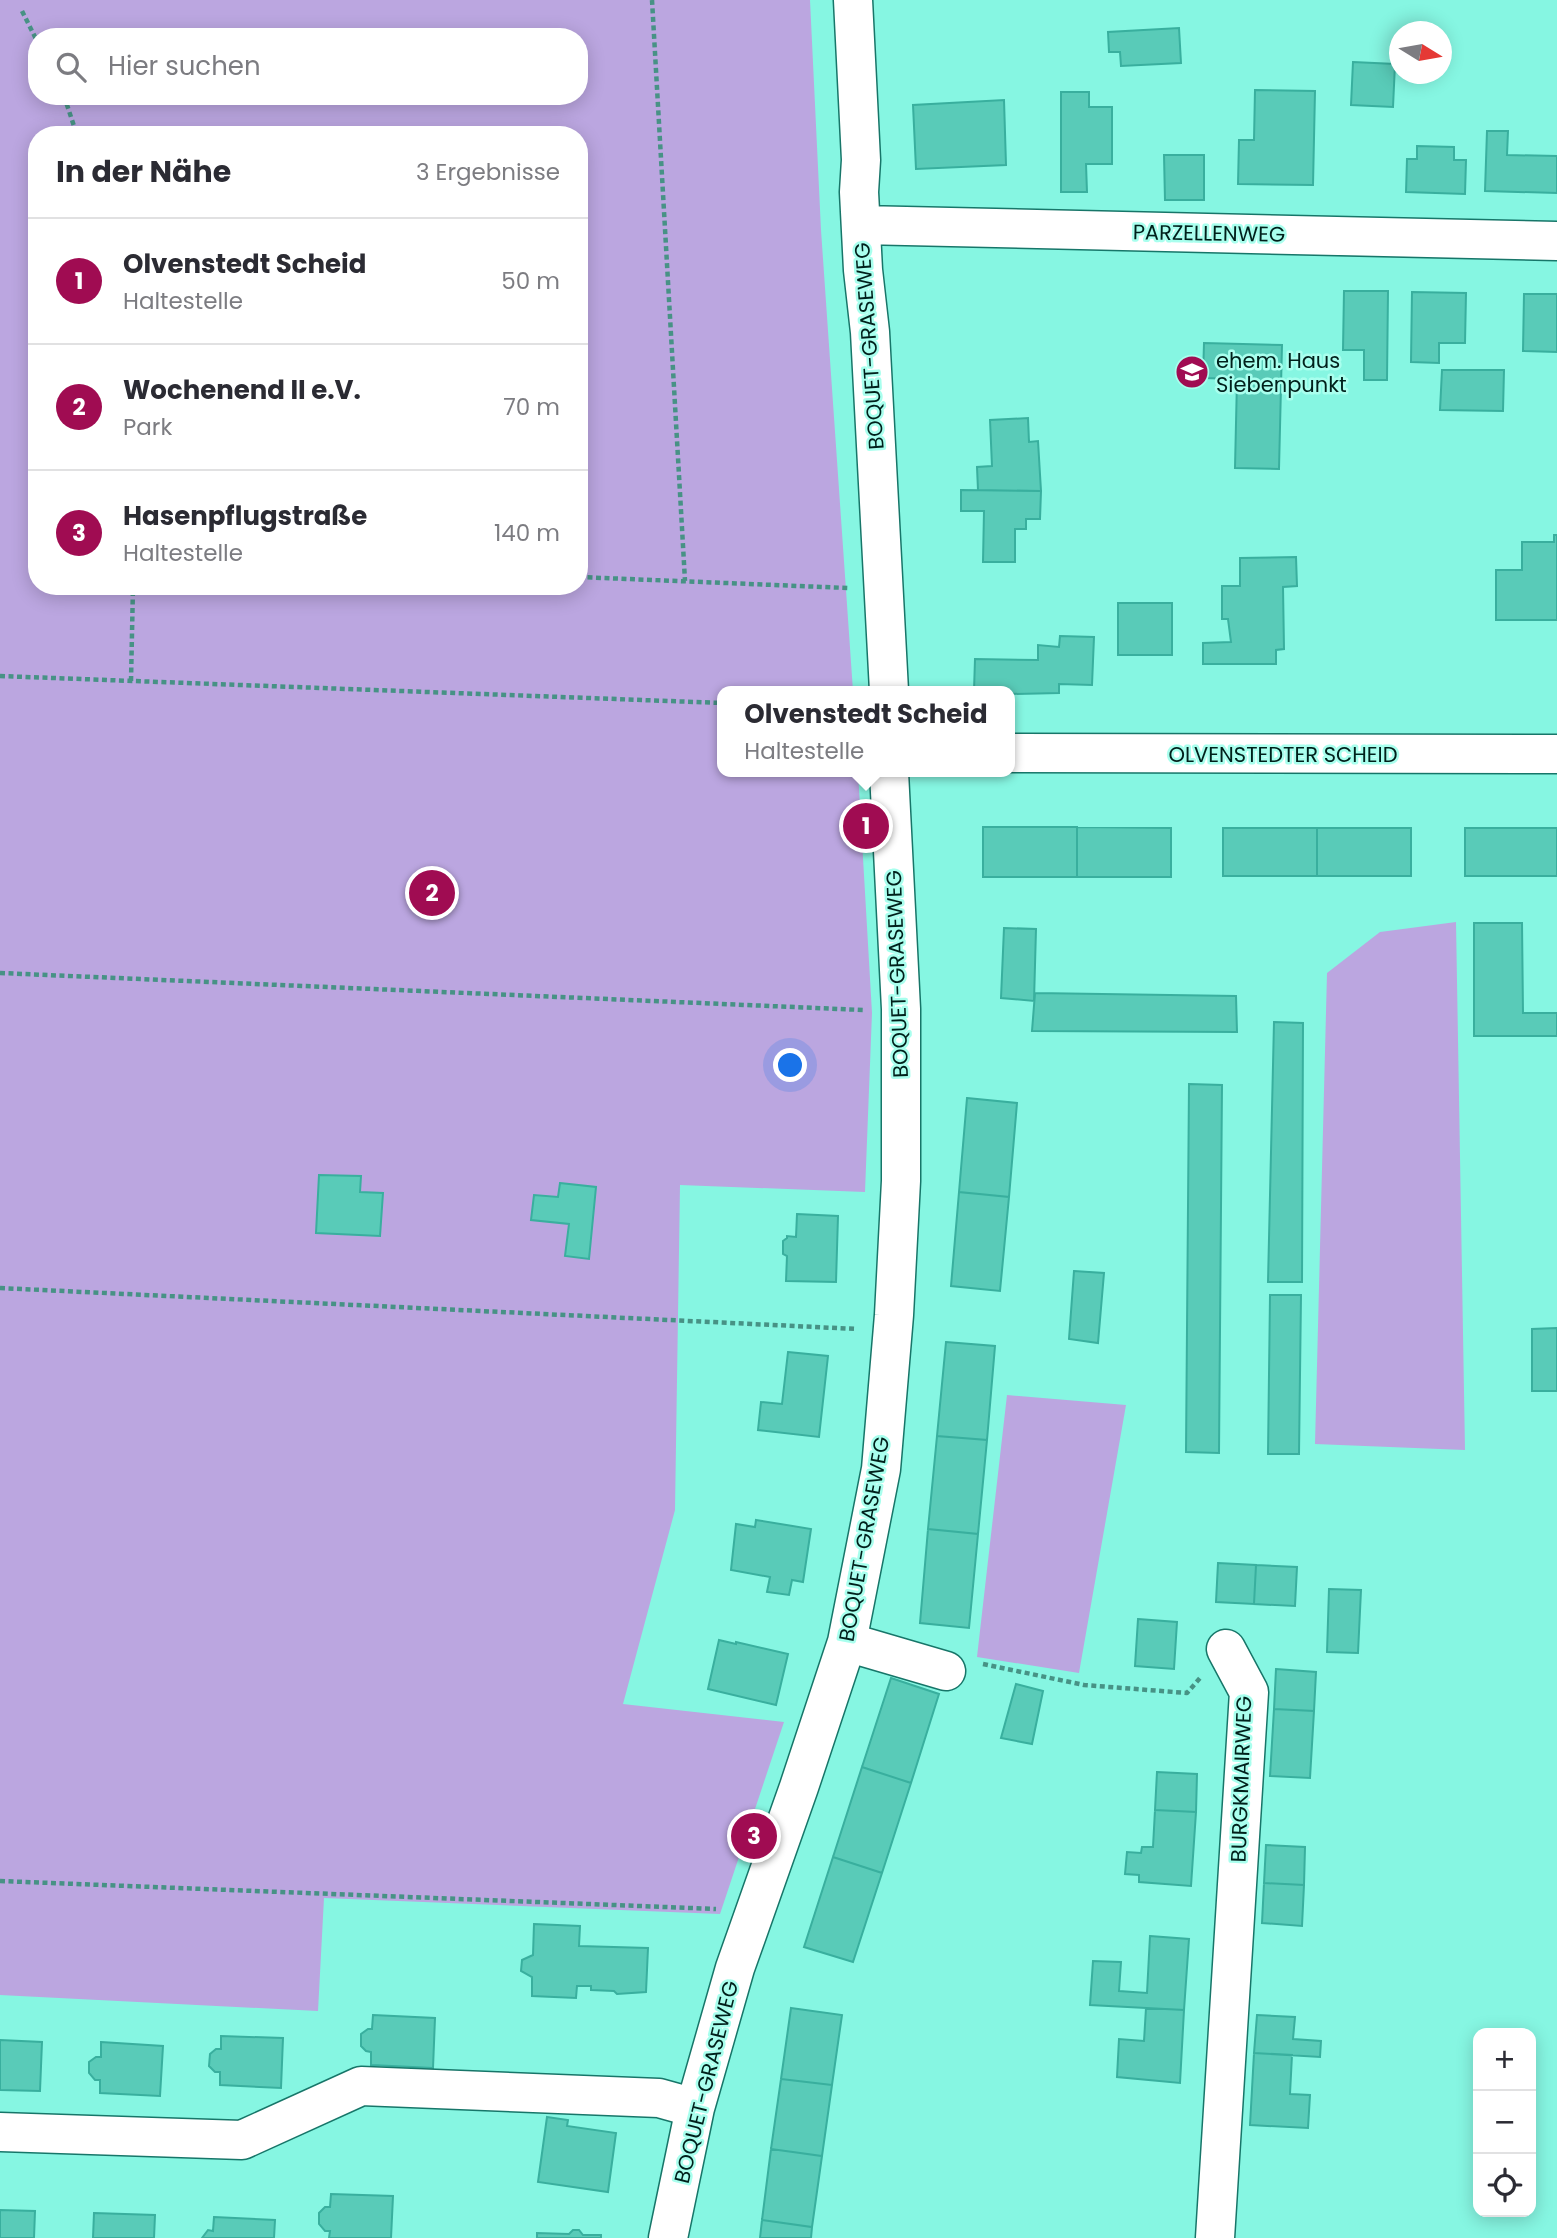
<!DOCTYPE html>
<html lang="de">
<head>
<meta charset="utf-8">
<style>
	body { margin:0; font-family:Poppins,sans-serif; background:#f7f7f7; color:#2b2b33 }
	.controls { position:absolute; right:21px; bottom:21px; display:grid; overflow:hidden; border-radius:14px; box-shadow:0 4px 18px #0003 }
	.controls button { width:63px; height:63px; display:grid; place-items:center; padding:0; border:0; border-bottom:2px solid #e1e1e2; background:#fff; color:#2b2b33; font:35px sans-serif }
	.compass { position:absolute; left:1389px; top:21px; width:63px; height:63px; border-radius:50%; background:#fff; box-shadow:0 4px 18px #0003; rotate:101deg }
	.you { position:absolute; left:791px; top:1066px; width:24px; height:24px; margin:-18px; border:5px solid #fff; border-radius:50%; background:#1a73e8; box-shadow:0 0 0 10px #1a73e833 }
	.badge { display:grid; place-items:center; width:46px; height:46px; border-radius:50%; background:#a00c52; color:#fff; font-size:23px; font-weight:700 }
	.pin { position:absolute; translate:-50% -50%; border:4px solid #fff; box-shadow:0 2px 7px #0006 }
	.popup { position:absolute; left:717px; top:686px; width:298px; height:91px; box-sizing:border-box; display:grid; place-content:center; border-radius:14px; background:#fff; filter:drop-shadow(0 2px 5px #0005); font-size:23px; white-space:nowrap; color:#7c7c81 }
	.popup b { font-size:26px; color:#2b2b33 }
	.popup::after { content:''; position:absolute; left:50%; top:100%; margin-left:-14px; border:14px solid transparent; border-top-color:#fff }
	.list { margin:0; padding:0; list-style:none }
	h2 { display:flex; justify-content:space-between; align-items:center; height:91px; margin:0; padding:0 28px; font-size:30px }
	h2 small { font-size:23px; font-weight:400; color:#7c7c81 }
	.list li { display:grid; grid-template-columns:46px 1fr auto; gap:21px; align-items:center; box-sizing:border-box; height:126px; padding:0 28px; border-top:2px solid #e1e1e2 }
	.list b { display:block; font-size:26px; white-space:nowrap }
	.list p { margin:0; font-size:23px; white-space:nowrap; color:#7c7c81 }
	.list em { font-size:23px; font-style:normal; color:#7c7c81 }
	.icon { flex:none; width:38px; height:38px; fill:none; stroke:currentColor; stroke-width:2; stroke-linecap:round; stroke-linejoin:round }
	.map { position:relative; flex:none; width:1557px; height:2238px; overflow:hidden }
	.search { position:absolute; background:#fff; box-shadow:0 4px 18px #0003; left:28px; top:28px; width:560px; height:77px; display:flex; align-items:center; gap:18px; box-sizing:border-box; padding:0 24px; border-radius:28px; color:#7c7c81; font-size:26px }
	.panel { position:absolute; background:#fff; box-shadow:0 4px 18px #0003; left:28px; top:126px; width:560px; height:469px; border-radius:28px }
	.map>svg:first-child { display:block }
	.green { fill:#bba6e0; fill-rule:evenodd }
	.building { fill:#59cbb8; stroke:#39af9e; stroke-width:2 }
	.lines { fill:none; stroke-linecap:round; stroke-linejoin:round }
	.minor-casing { stroke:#177669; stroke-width:41 }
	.path { stroke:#479285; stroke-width:4.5; stroke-dasharray:5 3.5; stroke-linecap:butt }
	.minor { stroke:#fff; stroke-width:38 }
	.labels { text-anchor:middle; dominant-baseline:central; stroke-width:5; stroke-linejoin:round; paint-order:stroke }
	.street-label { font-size:21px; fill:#00201b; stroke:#a9ffee }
	.poi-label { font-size:21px; fill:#00201b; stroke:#a9ffee; text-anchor:start }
</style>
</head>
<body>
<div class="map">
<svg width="1557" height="2238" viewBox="0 0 1557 2238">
	<rect width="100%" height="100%" fill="#86f6e2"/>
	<path class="green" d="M0 0H810L821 230 853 691H722V772H858L872 1013 865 1192 680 1185 675 1510 623 1704 784 1722 720 1914 324 1898 318 2011 0 1995ZM37 37H579V96H37ZM37 135H579V586H37Z
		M1456 922 1465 1450 1315 1444 1327 973 1380 932Z
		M1007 1395 1126 1405 1079 1673 977 1657Z"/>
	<path class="building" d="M1179 28 1181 63 1121 66 1120 52H1109L1108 32Z
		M1353 62 1395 64 1393 107 1351 105Z
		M1255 90 1315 91 1313 185 1238 184 1239 140H1254Z
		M1061 92H1089V107H1112V164H1086L1087 192H1061Z
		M1004 100 1006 165 916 169 913 105Z
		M1487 131H1508L1507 155 1557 156V193L1485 191Z
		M1417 146 1454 147V160H1466L1465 194 1406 192 1407 159H1417Z
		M1164 155H1204V200H1165Z
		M1344 291H1388L1387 380H1364V350H1343Z
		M1412 292 1466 293 1465 343H1439V363L1411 362Z
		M1524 294H1557V352L1523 351Z
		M1204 343 1282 345 1279 469 1235 468 1237 379 1203 378Z
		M1442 370H1504L1503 411 1440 410Z
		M1028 418 1029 442 1038 441 1041 491 978 490 977 467 992 466 990 420Z
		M961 490 1041 491 1040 519H1026V529H1015V562H983L984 511H961Z
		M1554 535H1557V620H1496V570H1522V542H1554Z
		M1296 557 1297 586 1283 587 1284 649 1276 650V664H1203V643L1231 642 1228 619H1222V586H1240V558Z
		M1118 603H1172V655H1118Z
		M1060 636 1094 637 1092 685 1059 684V693L1010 694V691H974L975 659 1038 660V645L1059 647Z
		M983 827H1077V877H983Z
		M1077 827 1171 828V877H1077Z
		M1223 828H1317V876H1223Z
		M1317 828H1411V876H1317Z
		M1465 828H1557V876H1465Z
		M1474 923H1522L1523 1013H1557V1036H1474Z
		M1004 928 1036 929 1034 1001 1001 998Z
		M1035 993 1236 996 1237 1032 1032 1031Z
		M1274 1022 1303 1023 1302 1282H1268Z
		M1189 1084 1222 1085 1219 1453 1186 1452Z
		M967 1098 1017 1103 1009 1197 959 1192Z
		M319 1175 361 1176 360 1192 383 1193 380 1236 316 1233Z
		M560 1183 596 1187 589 1259 565 1256 569 1224 531 1220 534 1195 558 1197Z
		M959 1192 1009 1197 1000 1291 951 1286Z
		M797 1214 838 1216 836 1282 786 1281 787 1256 783 1254V1241L787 1238V1236L796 1237Z
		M1074 1271 1104 1273 1098 1343 1069 1339Z
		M1270 1295H1301L1299 1454H1268Z
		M1557 1328V1391H1532V1329Z
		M946 1342 995 1346 987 1440 937 1436Z
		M788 1352 828 1356 819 1437 758 1430 761 1402 782 1404Z
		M937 1436 987 1440 978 1534 928 1529Z
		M756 1520 811 1529 803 1582 792 1580 789 1595 767 1592 770 1577 731 1570 736 1524 755 1527Z
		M928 1529 978 1534 969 1628 920 1623Z
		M1218 1563 1256 1565 1254 1604 1216 1602Z
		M1256 1565 1297 1567 1295 1606 1254 1604Z
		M1329 1589 1361 1590 1358 1653 1327 1652Z
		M1138 1619 1177 1622 1174 1669 1135 1666Z
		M719 1640 736 1644V1642L788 1654 776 1705 708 1689Z
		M1276 1669 1316 1672 1314 1711 1274 1709Z
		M891 1678 939 1694 911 1783 862 1767Z
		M1016 1684 1043 1691 1032 1744 1001 1738Z
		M1274 1709 1314 1711 1310 1778 1270 1776Z
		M862 1767 911 1783 882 1873 833 1857Z
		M1157 1772 1197 1774 1196 1812 1155 1810Z
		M1155 1810 1196 1812 1191 1886 1139 1882V1875L1125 1874 1127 1852 1141 1853 1142 1847H1153Z
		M1266 1845 1305 1847 1304 1885 1264 1883Z
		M833 1857 882 1873 853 1962 804 1947Z
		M1264 1883 1304 1885 1302 1926 1262 1923Z
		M534 1924 580 1926 579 1946 648 1948 646 1992 617 1994 614 1991 591 1990V1986H577L576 1998 532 1996V1977L521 1971 522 1960 533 1955Z
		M1150 1936 1189 1939 1184 2010 1090 2005 1093 1961 1121 1962 1119 1991 1147 1993Z
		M791 2008 842 2015 832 2085 781 2079Z
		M1146 2008 1184 2010 1180 2083 1117 2077 1119 2039 1144 2041Z
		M373 2015 435 2018 433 2068 371 2065V2052L366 2051 361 2046V2034L368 2029H372Z
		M1257 2015 1295 2017 1293 2039 1321 2041 1320 2057 1254 2053Z
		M221 2036 283 2038 281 2088 220 2085V2072H215L209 2066 210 2054 216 2049H221Z
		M0 2040 42 2042 40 2091 0 2090Z
		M101 2042 163 2046 160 2096 100 2093V2080H95L89 2073V2062L96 2057H101Z
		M1254 2053 1292 2055 1290 2094 1310 2095 1308 2128 1250 2125Z
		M781 2079 832 2085 822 2156 771 2149Z
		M547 2117 568 2120 567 2126 616 2133 608 2192 538 2182Z
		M771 2149 822 2156 812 2227 762 2220Z
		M331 2194 393 2196 391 2238H329L330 2231H325L319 2224V2213L325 2207H330Z
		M0 2210 35 2211 34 2238H0Z
		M94 2213 155 2215 154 2238H93Z
		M214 2217 275 2220 274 2238H202L208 2230 213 2231Z
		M762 2220 812 2227 811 2238H760Z
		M573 2230H579L583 2235H601V2238H537V2233L569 2234Z"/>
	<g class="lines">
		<defs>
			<path id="minor" d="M853 0 861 160 859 192 863 270 870 332 889 691
				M861 225 1557 241
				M1010 753 1557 754
				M847 1642 946 1671
				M0 2132 242 2140 361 2086 659 2098 695 2108
				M668 2238 695 2108 735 1968 799 1787 847 1642 881 1469 894 1315 901 1181V1009L889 772
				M1215 2238 1249 1692 1226 1649"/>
		</defs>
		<use href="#minor" class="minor-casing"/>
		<path class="path" d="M652 0 685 581
			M22 11 37 41
			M64 96 77 135
			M579 577 848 588
			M0 676 722 703
			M131 681 133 586
			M0 973 863 1010
			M0 1288 857 1329
			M983 1664 1084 1685 1187 1693 1200 1678
			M0 1881 716 1909"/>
		<use href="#minor" class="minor"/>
	</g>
	<defs>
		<symbol id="school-disc" viewBox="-11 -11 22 22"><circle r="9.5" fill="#a00c52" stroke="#a9ffee"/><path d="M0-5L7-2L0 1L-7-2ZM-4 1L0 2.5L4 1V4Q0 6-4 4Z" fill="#fff"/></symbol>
	</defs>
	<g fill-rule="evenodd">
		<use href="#school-disc" x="1173" y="353" width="38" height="38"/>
	</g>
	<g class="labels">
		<g class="street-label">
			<text transform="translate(1209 233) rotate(1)">PARZELLENWEG</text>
			<text transform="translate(869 346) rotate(-94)">BOQUET-GRASEWEG</text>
			<text x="1283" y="754">OLVENSTEDTER SCHEID</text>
			<text transform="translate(897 974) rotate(-92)">BOQUET-GRASEWEG</text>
			<text transform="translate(864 1539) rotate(-80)">BOQUET-GRASEWEG</text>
			<text transform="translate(1241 1779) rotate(-88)">BURGKMAIRWEG</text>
			<text transform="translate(706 2082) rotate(-76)">BOQUET-GRASEWEG</text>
		</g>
		<g class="poi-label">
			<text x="1216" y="360">ehem. Haus<tspan x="1216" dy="24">Siebenpunkt</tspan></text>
		</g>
	</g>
</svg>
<div class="controls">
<button>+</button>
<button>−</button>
<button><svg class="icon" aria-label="locate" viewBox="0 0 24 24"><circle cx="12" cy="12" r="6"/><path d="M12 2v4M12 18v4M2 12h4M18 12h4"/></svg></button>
</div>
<svg class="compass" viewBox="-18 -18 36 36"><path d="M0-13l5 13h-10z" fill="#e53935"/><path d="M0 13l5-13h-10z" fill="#7c7c81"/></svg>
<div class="you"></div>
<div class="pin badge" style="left:866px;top:826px">1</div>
<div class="popup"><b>Olvenstedt Scheid</b>Haltestelle</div>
<div class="pin badge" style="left:432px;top:893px">2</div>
<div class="pin badge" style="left:754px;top:1836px">3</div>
<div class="search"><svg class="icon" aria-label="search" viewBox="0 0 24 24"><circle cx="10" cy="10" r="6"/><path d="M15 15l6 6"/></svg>Hier suchen</div>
<section class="panel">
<h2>In der Nähe<small>3 Ergebnisse</small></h2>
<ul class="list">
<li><span class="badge">1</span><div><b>Olvenstedt Scheid</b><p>Haltestelle</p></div><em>50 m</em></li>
<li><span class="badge">2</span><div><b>Wochenend II e.V.</b><p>Park</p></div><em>70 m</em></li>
<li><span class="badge">3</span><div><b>Hasenpflugstraße</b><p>Haltestelle</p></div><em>140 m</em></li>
</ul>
</section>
</div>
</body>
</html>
